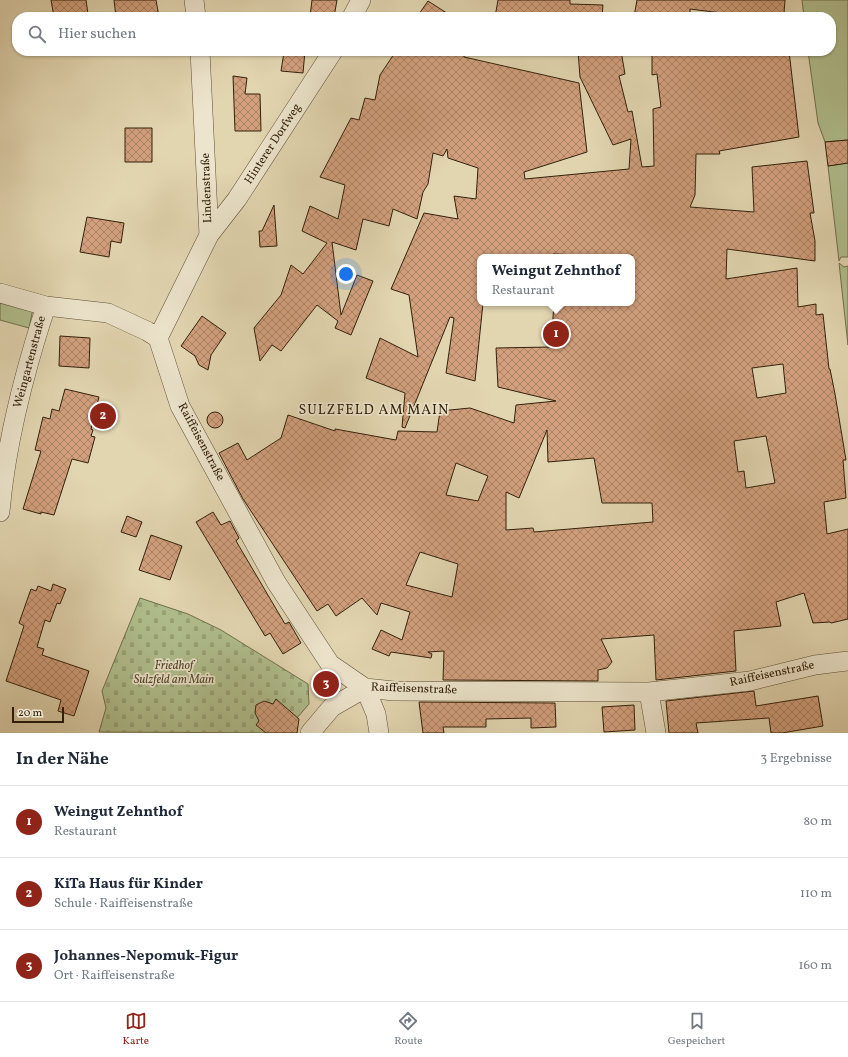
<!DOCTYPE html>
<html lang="de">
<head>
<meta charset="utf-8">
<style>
	body { margin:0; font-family:Vollkorn,serif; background:#f6f6f7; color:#1f2937 }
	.scale { position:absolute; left:12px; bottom:10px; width:52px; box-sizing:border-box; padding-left:4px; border:2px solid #32200b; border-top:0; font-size:11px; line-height:14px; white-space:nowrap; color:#32200b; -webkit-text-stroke:3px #ece4cc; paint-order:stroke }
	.you { position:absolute; left:346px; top:274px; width:14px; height:14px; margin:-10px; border:3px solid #fff; border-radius:50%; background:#1a73e8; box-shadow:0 0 0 6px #1a73e833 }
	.badge { display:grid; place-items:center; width:26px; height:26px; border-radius:50%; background:#8f2418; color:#fff; font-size:13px; font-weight:700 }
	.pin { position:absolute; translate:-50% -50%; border:2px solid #fff; box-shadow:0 1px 4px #0006 }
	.popup { position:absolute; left:477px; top:254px; width:158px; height:52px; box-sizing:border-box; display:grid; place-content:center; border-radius:8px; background:#fff; filter:drop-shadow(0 1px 3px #0005); font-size:13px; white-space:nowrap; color:#747a83 }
	.popup b { font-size:15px; color:#1f2937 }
	.popup::after { content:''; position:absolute; left:50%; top:100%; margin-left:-8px; border:8px solid transparent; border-top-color:#fff }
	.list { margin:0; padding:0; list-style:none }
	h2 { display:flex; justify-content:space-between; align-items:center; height:52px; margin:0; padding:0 16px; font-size:17px }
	h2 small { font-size:13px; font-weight:400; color:#747a83 }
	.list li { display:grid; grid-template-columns:26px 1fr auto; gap:12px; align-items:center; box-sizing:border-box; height:72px; padding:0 16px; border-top:1px solid #e0e1e3 }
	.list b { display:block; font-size:15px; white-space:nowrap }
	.list p { margin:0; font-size:13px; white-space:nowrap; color:#747a83 }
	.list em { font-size:13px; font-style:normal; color:#747a83 }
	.icon { flex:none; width:22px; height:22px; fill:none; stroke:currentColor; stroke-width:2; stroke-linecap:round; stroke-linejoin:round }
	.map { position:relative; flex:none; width:848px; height:733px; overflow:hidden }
	.search { position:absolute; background:#fff; box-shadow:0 1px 3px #0004; left:12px; right:12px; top:12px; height:44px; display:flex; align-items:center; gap:10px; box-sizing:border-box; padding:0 14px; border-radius:16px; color:#747a83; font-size:15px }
	.sheet { height:268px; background:#fff }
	nav { display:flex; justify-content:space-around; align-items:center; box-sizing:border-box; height:56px; border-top:1px solid #e0e1e3; background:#fff; font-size:11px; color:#747a83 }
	nav a { display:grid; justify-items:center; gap:2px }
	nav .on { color:#8f2418 }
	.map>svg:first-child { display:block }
	.green { fill:#b0be8d; stroke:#716f4c }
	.cemetery { fill:url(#cemetery-stones); stroke:#716f4c }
	.building { fill:url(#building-cross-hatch); stroke:#32200b; fill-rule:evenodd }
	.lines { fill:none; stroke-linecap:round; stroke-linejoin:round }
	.minor-casing { stroke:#5e4e34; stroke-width:20 }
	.minor { stroke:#ece4cc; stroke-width:19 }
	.labels { text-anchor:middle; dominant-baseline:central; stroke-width:3.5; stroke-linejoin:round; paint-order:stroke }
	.street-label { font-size:12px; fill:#32200b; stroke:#ece4cc }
	.park-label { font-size:12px; font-style:italic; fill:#52482c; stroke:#ece4cc }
	.quarter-label { font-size:14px; letter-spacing:1px; fill:#32200b; stroke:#ece4cc }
</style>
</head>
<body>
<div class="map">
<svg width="848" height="733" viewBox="0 0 848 733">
	<defs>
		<pattern id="cemetery-stones" width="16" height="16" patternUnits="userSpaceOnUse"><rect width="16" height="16" fill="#b0be8d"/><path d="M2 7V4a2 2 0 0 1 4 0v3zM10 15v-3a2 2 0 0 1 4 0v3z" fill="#98a378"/></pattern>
		<pattern id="building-cross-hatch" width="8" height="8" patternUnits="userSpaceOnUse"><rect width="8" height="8" fill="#d2a07d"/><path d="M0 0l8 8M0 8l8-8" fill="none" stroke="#ab8265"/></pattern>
	</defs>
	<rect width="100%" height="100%" fill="#e2d6b1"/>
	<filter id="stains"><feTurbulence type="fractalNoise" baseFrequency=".005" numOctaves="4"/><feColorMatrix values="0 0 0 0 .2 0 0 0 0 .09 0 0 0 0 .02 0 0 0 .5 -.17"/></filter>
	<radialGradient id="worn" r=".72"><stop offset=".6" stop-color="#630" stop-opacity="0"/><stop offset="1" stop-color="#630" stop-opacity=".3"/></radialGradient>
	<path class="green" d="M802 0H848V145L847 140 825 142 818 123 808 51H831V17H804Z
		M848 163V257H841L839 261 828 166Z
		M839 263 844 267 848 266V345Z
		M0 295 34 304 29 328 0 320Z"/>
	<path class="cemetery" d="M140 598 188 614 221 630 308 684 309 704 284 733 99 732 106 708 102 691Z"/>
	<path class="building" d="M51 0H86L88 14 70 17H54Z
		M114 0H156L159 17H116Z
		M312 0H337L334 17H310Z
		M498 0H570V4L603 5 602 17H495Z
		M637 0H785L784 13 753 17 690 9V17H634Z
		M428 1 453 17H417Z
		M291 51H305L303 73 281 71 284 52 291 53Z
		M396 51H465L464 57 579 83 587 152 524 172 525 179 629 169 631 139 613 145 580 77 578 51H621L625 74 619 76 628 112 632 111 642 167 654 166 653 109 661 107 657 74 652 75V51H789L799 137 719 151 720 154H696L695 195 690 207 754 212 752 167 807 161 814 213H810L815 241V261L727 249 726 279 797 268 798 307 816 304V315L823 314 829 369H830L835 394 846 460H843L846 498 824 502 827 534 848 529V619L831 623 830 622 813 623 804 593 776 602 781 626 734 631 736 671 656 680 654 635 601 639 612 662 607 668 598 670V681L443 680 444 651 428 652 432 654 431 658 391 652 389 656 372 649 381 630 402 640 410 612 381 603 377 615 362 598 336 616 328 604 317 611 243 499 219 453 238 443 247 460 281 438 288 415 335 431V429L396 440 398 431 437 432 440 411 470 408 514 423 516 405 556 401 498 387 496 348 551 347 554 303H632V255L605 256 553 254V257H480V303H483L475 381 446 373 454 318 450 317 405 428 402 427 405 393 366 378 380 338 418 357 409 295 391 289 424 213 458 219 454 196 476 199 478 168 448 158 447 149 443 156 433 153 428 184 423 192 417 219 393 209 389 226 363 219 356 250 332 242 341 315 357 275 373 281 351 335 335 328 338 321 317 305 281 351 272 345 260 361 254 328 281 295 291 265 303 274 327 243 302 231 310 206 338 219 345 185 320 177 351 118 359 120 365 98 375 100 380 75ZM783 364 786 393 757 398 752 368ZM547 430 548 462 594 458 602 503H652L653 522 534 532 533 528 506 530V492L519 498ZM766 436 775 483 746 488 744 471 738 472 734 441ZM456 463 488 476 478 501 446 495ZM420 552 458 564 452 597 406 585Z
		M233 76 247 78 245 94H260L261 131H235Z
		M125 128H152V162H125Z
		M848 140V163L828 166 825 142Z
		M274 205 277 246 260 247 259 231H262Z
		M87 217 124 223 121 243 111 241 109 257 80 252Z
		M202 316 226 333 211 355 208 370 199 365 195 356 181 346Z
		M60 336 90 338 89 368 59 366Z
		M65 389 99 397 91 429 93 430 91 436 95 437 88 463 72 459 54 515 41 512V514L23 509 41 451 35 450 43 417 50 419 52 409 59 411Z
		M207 420a8 8 0 1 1 16 0a8 8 0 1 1-16 0Z
		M213 512 221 525 230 521 239 538 236 541 285 624 289 622 301 643 283 654 270 633 265 636 196 522Z
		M127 516 142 522 136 537 121 532Z
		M151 535 182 546 170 580 139 570Z
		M53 584 66 589 60 604 57 603 50 622 45 620 37 647 44 649 42 655 89 671 74 716 58 711 61 700 6 681 24 626 19 623 31 589 36 591 38 586 51 591Z
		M754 691 756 706 818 696 823 726 782 733H771L769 718 696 723 698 733H669L666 701Z
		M276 699 299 719 297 733H266L256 725 259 721 255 713 256 705 264 701 273 704Z
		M419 702 555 703 556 727 531 728V718L486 719V727H443L444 733H423Z
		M634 705 635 730 604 732 602 707Z"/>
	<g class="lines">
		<defs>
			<path id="minor" d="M194 0 196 17
				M352 17 361 0
				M209 235 237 199 333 51
				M0 293 46 306 108 313 147 331 158 338
				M158 338 180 406 276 582 330 664 365 688 394 691 649 692 750 681 815 665 848 661
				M158 338 209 235 200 51
				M0 512C6 442 24 373 46 306
				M365 688 376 714 379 733
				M649 692 656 733
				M310 733 332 707 365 688"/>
		</defs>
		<use href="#minor" class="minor-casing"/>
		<use href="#minor" class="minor"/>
	</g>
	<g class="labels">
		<g class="street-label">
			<text transform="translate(273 144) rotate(-57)">Hinterer Dorfweg</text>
			<text transform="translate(207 188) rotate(-92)">Lindenstraße</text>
			<text transform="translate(30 362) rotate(-75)">Weingartenstraße</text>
			<text transform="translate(201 442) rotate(62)">Raiffeisenstraße</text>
			<text transform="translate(772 674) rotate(-12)">Raiffeisenstraße</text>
			<text transform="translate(414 689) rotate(2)">Raiffeisenstraße</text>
		</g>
		<g class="park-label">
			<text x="174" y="666">Friedhof<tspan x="174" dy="14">Sulzfeld am Main</tspan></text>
		</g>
		<g class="quarter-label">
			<text x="374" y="410">SULZFELD AM MAIN</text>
		</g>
	</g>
	<rect width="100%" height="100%" filter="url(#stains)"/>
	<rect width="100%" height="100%" fill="url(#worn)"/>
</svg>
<div class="scale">20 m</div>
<div class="you"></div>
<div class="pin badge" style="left:556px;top:334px">1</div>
<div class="popup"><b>Weingut Zehnthof</b>Restaurant</div>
<div class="pin badge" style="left:103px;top:416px">2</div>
<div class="pin badge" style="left:326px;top:684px">3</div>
<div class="search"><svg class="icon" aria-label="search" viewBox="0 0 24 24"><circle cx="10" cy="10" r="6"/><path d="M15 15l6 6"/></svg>Hier suchen</div>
</div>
<section class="sheet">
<h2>In der Nähe<small>3 Ergebnisse</small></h2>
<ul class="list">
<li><span class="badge">1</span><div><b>Weingut Zehnthof</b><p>Restaurant</p></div><em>80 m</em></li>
<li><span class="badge">2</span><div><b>KiTa Haus für Kinder</b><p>Schule · Raiffeisenstraße</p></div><em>110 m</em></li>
<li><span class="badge">3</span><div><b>Johannes-Nepomuk-Figur</b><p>Ort · Raiffeisenstraße</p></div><em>160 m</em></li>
</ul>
</section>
<nav>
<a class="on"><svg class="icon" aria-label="map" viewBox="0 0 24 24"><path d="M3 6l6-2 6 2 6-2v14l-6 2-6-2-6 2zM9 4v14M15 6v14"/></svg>Karte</a>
<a><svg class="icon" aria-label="directions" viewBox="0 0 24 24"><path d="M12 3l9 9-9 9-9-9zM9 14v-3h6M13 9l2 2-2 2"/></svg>Route</a>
<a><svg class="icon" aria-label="saved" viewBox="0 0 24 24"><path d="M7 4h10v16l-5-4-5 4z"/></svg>Gespeichert</a>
</nav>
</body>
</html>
